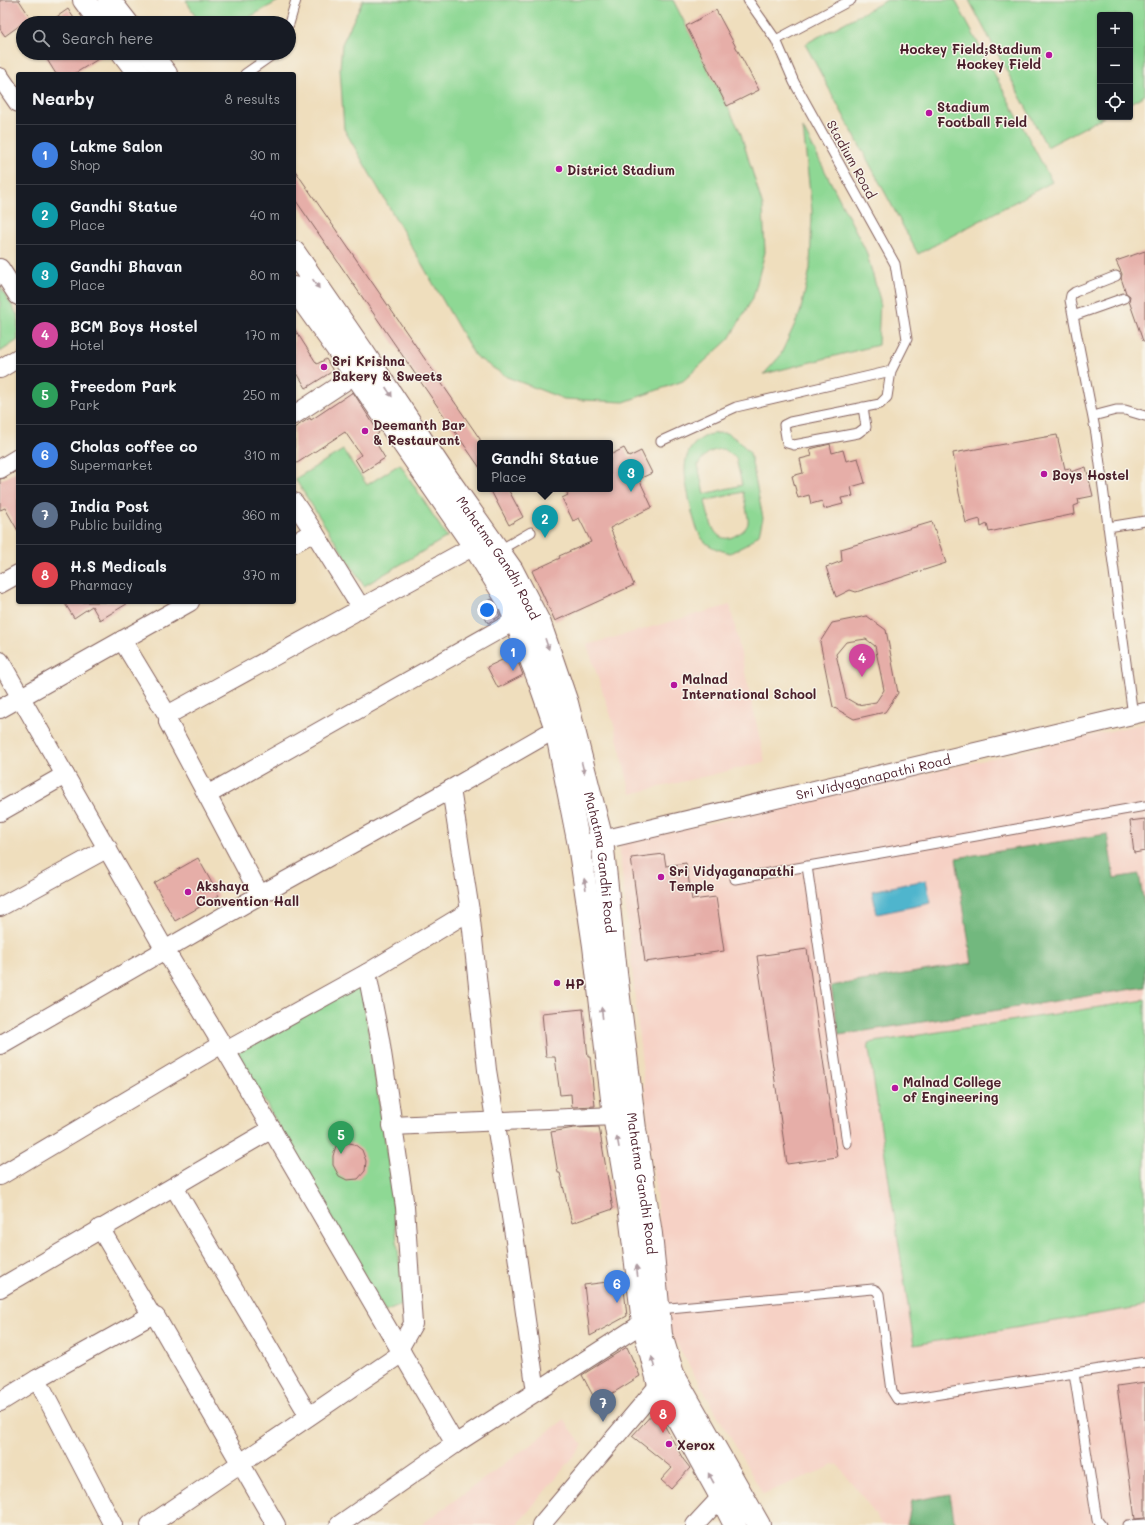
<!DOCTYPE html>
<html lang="en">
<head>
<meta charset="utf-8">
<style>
	body { margin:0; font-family:Mali,sans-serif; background:#20242c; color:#f1f3f6 }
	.controls { position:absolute; right:12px; top:12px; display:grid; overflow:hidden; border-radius:4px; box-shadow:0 1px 3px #0004 }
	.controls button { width:36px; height:36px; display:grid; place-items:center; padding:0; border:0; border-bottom:1px solid #363941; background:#171b24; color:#f1f3f6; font:20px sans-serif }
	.you { position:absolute; left:487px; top:610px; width:14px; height:14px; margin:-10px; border:3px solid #fff; border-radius:50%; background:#1a73e8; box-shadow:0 0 0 6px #1a73e833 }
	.badge { display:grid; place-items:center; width:26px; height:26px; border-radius:50%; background:#b45309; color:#fff; font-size:13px; font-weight:700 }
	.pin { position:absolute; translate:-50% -33px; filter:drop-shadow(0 1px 2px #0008) }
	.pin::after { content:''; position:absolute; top:21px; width:14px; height:12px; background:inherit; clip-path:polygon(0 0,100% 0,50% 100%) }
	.popup { position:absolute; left:477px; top:440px; width:136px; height:52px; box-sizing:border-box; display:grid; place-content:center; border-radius:4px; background:#171b24; filter:drop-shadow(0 1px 3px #0005); font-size:13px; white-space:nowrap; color:#9ea1a6 }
	.popup b { font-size:15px; color:#f1f3f6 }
	.popup::after { content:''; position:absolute; left:50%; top:100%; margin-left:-8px; border:8px solid transparent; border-top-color:#171b24 }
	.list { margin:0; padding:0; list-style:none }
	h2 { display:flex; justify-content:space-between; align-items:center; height:52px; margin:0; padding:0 16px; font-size:17px }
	h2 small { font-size:13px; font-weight:400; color:#9ea1a6 }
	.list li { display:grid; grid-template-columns:26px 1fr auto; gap:12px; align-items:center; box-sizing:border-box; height:60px; padding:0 16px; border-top:1px solid #363941 }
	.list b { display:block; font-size:15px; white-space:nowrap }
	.list p { margin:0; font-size:13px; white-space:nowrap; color:#9ea1a6 }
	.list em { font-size:13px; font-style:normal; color:#9ea1a6 }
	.icon { flex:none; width:22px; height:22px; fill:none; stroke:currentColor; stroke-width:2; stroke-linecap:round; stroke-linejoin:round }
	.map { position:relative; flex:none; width:1145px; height:1525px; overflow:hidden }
	.search { position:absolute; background:#171b24; box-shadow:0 1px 3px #0004; left:16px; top:16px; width:280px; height:44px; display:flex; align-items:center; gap:10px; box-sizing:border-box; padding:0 14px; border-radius:22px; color:#9ea1a6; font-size:15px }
	.panel { position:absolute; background:#171b24; box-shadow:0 1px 3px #0004; left:16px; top:72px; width:280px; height:532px; border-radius:4px }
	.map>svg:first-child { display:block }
	.built { fill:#f6d1c5 }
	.green { fill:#8ed894; stroke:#6c7c60; fill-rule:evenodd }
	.forest { fill:#72b87e; stroke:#5e6c54 }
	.water { fill:#4fb5cd; stroke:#4c6a7c }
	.building { fill:#e6aea8; fill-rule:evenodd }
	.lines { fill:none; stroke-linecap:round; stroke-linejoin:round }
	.lane-casing { stroke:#84625e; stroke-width:11 }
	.street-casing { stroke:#84625e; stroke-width:20 }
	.secondary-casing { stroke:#84625e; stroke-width:24 }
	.lane { stroke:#fff; stroke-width:9 }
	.street { stroke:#fff; stroke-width:18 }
	.secondary { stroke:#fff; stroke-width:22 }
	.oneway { fill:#ae9aa0 }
	.poi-dot { fill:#b5179e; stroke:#f7f3e8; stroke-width:1.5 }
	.labels { text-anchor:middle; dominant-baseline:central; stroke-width:3; stroke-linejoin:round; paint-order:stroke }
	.poi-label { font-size:13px; font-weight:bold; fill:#4a1f2b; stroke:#f7f3e8; text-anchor:start }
	.street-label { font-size:13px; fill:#4a1f2b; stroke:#f7f3e8 }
</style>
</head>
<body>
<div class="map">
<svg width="1145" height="1525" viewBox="0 0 1145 1525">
	<rect width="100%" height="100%" fill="#f7f3e8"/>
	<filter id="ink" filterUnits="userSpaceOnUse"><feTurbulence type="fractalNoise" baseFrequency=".025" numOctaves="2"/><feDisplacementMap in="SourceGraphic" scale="8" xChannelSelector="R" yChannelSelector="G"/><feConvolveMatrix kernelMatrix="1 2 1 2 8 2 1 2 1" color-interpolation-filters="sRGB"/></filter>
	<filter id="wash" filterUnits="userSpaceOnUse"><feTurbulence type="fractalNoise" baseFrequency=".012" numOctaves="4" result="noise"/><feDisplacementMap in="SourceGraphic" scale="16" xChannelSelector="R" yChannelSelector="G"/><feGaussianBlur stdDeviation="0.9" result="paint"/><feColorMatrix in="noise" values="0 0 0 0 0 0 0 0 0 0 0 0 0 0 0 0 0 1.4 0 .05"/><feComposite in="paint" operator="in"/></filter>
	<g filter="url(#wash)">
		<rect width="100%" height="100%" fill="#efdebd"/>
		<path class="built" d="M730 605 765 762 631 794 614 725 587 645Z
			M1145 723V1525H882L866 1501 837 1464 763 1494 670 1332 619 844Z
			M564 1420 583 1445 517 1525H421Z"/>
		<path class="green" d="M186 0H280L239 23H199Z
			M363 0H673L740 131 763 207 765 252 753 298 729 339 683 381 624 402 564 399 507 377 475 356 344 129 340 68 342 44Z
			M887 0H955L1052 182 918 254 805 44Z
			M969 0H1145V95L1130 103V15H1100V117H1104L1047 147Z
			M803 128 866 251 880 300 878 345 764 374 780 356 800 313 810 269 812 211Z
			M0 286 18 316V340L0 352Z
			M727 433 739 441 750 453 763 518 759 534 746 545 730 553C719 550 707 547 701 537 695 527 691 509 689 498 684 474 679 449 706 436 711 433 721 433 727 433ZM723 449 736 458 742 485 704 494 698 465C704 454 711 450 723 449ZM743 492C744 498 749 518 748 523 747 528 742 532 738 534 714 550 709 518 705 501Z
			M343 450 367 485 400 464 447 537 364 586 295 479Z
			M361 985 389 1167 404 1304 385 1312 237 1053Z
			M1145 1000V1306L914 1345 868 1043Z"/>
		<path class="forest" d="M1107 834 1114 878 1139 874 1145 909V987L839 1035 831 986 972 963 956 858Z
			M950 1494 954 1519 958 1525H907L912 1501Z"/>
		<path class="water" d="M926 880 931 903 877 914 872 891Z"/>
		<g id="blocks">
			<path class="building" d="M0 0H19L34 23H23L5 36 0 29Z
				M68 9 77 23H48Z
				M716 10 759 90 727 106 686 26Z
				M43 53H108L74 74H56Z
				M294 169 480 439V468L294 198Z
				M1145 251V341H1143L1129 301 1130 296 1126 293 1121 278 1122 274 1116 261Z
				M294 328 317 364 326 359 333 371 306 388 294 368Z
				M353 392 379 433 373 438 385 458 363 472 355 459 361 455 345 432 294 465V428L310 418 311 420Z
				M1057 435 1065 469 1070 468 1071 472 1086 467 1093 496 1078 499 1079 504 1074 506 1075 514 989 532 987 524 981 527 980 519 966 523 959 493 953 453Z
				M830 444 832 453 843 450 846 461 858 458 865 483 851 487 853 496 841 498 843 504 824 509 822 501 811 504 809 495 798 498 792 476 803 473 800 459 812 456 810 449Z
				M624 448 629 457 641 451 652 473 639 479 652 507 610 528 634 585 555 621 532 571 560 558 559 556 591 542 579 518 573 521 562 498 568 495 565 489H610V455Z
				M18 470V531L5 508 0 510V479L5 478Z
				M490 489H508L523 517 509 525Z
				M932 522 946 563 856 592 850 590 836 597 826 567 842 561 841 549Z
				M492 599 500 616 488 623 478 606Z
				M64 602H130L100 620 92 606 74 618Z
				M867 616 886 630 898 693 885 712 854 719 833 707 820 642 832 623ZM866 639 875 646 884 690 876 702 858 705 846 698 836 654 846 642Z
				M515 654 523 675 498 688 487 667Z
				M1145 819V851L1134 853 1130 821Z
				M664 854 666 866 686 863 692 900 716 897 724 951 645 962 631 858Z
				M198 858 219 896 175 921 154 883Z
				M807 949 837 1157 787 1164 757 956Z
				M583 1009 588 1057H590L595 1106 572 1107 571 1094 560 1095 555 1057H546L542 1013Z
				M599 1127 613 1209 572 1223 560 1173H558L551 1132 574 1128Z
				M345 1142 354 1144 362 1150 366 1161 365 1171 358 1179 347 1180 339 1176 333 1165V1156L336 1146Z
				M623 1280 627 1316 590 1336 584 1285Z
				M627 1347 640 1376 597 1403 582 1375Z
				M1145 1382V1518L1135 1519 1117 1386Z
				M656 1410 683 1459 690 1468 671 1489 661 1480 672 1468 632 1436Z"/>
		</g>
	</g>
	<g filter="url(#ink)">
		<use href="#blocks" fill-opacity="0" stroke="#84625e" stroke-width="1"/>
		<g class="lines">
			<defs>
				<path id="lane" d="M748 0 776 40
					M851 0 776 40 794 82 895 264 907 339 891 371 887 397 880 404 790 422 784 425 787 443 794 445 858 433 866 427 863 407
					M289 24 296 0
					M245 74 275 53
					M1116 276 1075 292 1071 295 1070 300 1096 434 1133 716
					M1073 316 1124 298
					M1093 416 1116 410H1125L1145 416
					M661 441 736 407 891 371
					M1108 527 1145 521
					M498 551 531 532
					M807 866 847 1143
					M735 879 1145 806
					M659 1309 873 1289 877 1291 879 1294 892 1391 897 1399 902 1400 1145 1362
					M1074 1373 1097 1520 1101 1525
					M1128 1525 1145 1524"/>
				<g id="street">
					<path d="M0 77 18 103"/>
					<path d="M0 268 18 296"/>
					<path d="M0 369 18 358"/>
					<path d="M294 415 367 367"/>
					<path d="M0 469 18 458"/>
					<path d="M294 502 314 532"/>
					<path d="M294 543 314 532 358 603 359 609 353 613 173 712 168 716V722L207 795 516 620"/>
					<path d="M0 584 18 574"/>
					<path d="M359 609 474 546"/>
					<path d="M122 640 168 716"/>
					<path d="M0 661 65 775"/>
					<path d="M0 709 190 602"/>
					<path d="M451 789 470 911"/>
					<path d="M207 795 260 895"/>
					<path d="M0 812 65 775 165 950 226 1051 455 1444"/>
					<path id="s1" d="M579 845 602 840 1145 712"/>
					<path d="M0 907 108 848"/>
					<path d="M367 973 470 911 487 1070 515 1241 536 1392"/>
					<path d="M0 1045 260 895 451 789 566 723"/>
					<path d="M226 1051 367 973 380 1039 405 1207 413 1324 399 1349"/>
					<path d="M392 1126 614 1116"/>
					<path d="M0 1176 222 1044"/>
					<path d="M174 1187 309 1416"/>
					<path d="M100 1228 152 1316"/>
					<path d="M0 1288 272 1129"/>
					<path d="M37 1379 113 1525"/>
					<path d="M0 1402 37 1379 148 1317 152 1316 156 1317 276 1525"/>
					<path d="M150 1525 402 1353"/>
					<path d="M339 1525 455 1444 643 1323"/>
					<path d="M541 1525 659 1385"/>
					<path d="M695 1525 721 1497"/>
				</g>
				<g id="secondary">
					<path d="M84 0 101 23"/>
					<path d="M109 0 127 23"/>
					<path d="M123 53 139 74"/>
					<path d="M150 53 166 74"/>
					<path id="s2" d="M294 252 363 352 445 475 512 570 540 624 567 703 602 840 616 973 635 1129 651 1234 661 1335 673 1374 759 1525"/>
					<path d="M294 288 356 375 474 546 508 601 540 683 556 729 579 845 594 946 614 1116 629 1205 643 1323 659 1385 721 1497 735 1525"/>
				</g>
			</defs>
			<use href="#lane" class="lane-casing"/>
			<use href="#street" class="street-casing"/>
			<use href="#secondary" class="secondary-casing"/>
			<use href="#lane" class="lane"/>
			<use href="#street" class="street"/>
			<use href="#secondary" class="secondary"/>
		</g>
		<defs><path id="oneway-solid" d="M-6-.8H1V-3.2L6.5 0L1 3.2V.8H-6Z"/></defs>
		<g class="oneway">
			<use href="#oneway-solid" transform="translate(316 284) rotate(55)"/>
			<use href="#oneway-solid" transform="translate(389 392) rotate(56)"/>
			<use href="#oneway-solid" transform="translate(547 644) rotate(71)"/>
			<use href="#oneway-solid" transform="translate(583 768) rotate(76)"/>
			<use href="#oneway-solid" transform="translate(585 884) rotate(-99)"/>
			<use href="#oneway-solid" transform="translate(602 1013) rotate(-97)"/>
			<use href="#oneway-solid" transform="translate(618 1142) rotate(-100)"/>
			<use href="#oneway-solid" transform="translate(637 1271) rotate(-97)"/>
			<use href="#oneway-solid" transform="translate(653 1362) rotate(-104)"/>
			<use href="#oneway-solid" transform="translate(711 1478) rotate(-119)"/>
		</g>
	</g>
	<g class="poi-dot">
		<circle cx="1049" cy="55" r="4"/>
		<circle cx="929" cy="113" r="4"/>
		<circle cx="559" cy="169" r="4"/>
		<circle cx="324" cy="367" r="4"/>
		<circle cx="365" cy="431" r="4"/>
		<circle cx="1044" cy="474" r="4"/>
		<circle cx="674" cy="685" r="4"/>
		<circle cx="661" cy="877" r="4"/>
		<circle cx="188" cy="892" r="4"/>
		<circle cx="557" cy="983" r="4"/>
		<circle cx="895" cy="1088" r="4"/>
		<circle cx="669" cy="1444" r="4"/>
	</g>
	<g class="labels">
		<g class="poi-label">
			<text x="1041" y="48" text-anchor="end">Hockey Field;Stadium<tspan x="1041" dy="15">Hockey Field</tspan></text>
			<text x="937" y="106">Stadium<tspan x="937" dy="15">Football Field</tspan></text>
			<text x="567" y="169">District Stadium</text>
			<text x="332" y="360">Sri Krishna<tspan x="332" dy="15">Bakery &amp; Sweets</tspan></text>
			<text x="373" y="424">Deemanth Bar<tspan x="373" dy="15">&amp; Restaurant</tspan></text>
			<text x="1052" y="474">Boys Hostel</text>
			<text x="682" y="678">Malnad<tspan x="682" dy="15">International School</tspan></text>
			<text x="669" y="870">Sri Vidyaganapathi<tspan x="669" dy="15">Temple</tspan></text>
			<text x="196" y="885">Akshaya<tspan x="196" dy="15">Convention Hall</tspan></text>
			<text x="565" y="983">HP</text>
			<text x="903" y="1081">Malnad College<tspan x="903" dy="15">of Engineering</tspan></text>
			<text x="677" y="1444">Xerox</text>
		</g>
		<g class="street-label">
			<text transform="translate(852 159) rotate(61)">Stadium Road</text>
			<text stroke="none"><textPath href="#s2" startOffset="368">Mahatma Gandhi Road</textPath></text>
			<text stroke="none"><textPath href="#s1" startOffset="302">Sri Vidyaganapathi Road</textPath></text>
			<text stroke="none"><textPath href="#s2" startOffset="693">Mahatma Gandhi Road</textPath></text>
			<text stroke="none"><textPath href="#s2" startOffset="1017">Mahatma Gandhi Road</textPath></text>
		</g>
	</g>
</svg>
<div class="controls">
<button>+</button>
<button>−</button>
<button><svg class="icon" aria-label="locate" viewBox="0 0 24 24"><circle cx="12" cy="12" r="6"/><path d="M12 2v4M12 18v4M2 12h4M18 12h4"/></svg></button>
</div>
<div class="you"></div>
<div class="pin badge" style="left:513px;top:671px;background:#3f7fe0">1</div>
<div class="pin badge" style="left:545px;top:538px;background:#0f9aa8">2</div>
<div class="popup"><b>Gandhi Statue</b>Place</div>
<div class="pin badge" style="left:631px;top:492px;background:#0f9aa8">3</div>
<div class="pin badge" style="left:862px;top:677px;background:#d1479c">4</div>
<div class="pin badge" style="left:341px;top:1154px;background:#2e9e5b">5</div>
<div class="pin badge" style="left:617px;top:1303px;background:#3f7fe0">6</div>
<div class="pin badge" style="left:603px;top:1422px;background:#5c6f8a">7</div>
<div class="pin badge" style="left:663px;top:1433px;background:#e0444e">8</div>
<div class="search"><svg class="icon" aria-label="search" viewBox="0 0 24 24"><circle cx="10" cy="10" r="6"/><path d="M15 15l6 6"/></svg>Search here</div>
<section class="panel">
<h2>Nearby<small>8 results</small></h2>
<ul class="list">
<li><span class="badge" style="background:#3f7fe0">1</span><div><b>Lakme Salon</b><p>Shop</p></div><em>30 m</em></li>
<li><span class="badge" style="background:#0f9aa8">2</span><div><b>Gandhi Statue</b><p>Place</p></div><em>40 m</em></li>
<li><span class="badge" style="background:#0f9aa8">3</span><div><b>Gandhi Bhavan</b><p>Place</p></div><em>80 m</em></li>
<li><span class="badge" style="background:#d1479c">4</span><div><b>BCM Boys Hostel</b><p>Hotel</p></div><em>170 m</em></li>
<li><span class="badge" style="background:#2e9e5b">5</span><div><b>Freedom Park</b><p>Park</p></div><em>250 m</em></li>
<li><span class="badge" style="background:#3f7fe0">6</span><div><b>Cholas coffee co</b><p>Supermarket</p></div><em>310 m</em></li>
<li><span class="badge" style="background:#5c6f8a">7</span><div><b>India Post</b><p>Public building</p></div><em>360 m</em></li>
<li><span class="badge" style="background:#e0444e">8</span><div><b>H.S Medicals</b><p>Pharmacy</p></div><em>370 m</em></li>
</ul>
</section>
</div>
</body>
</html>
